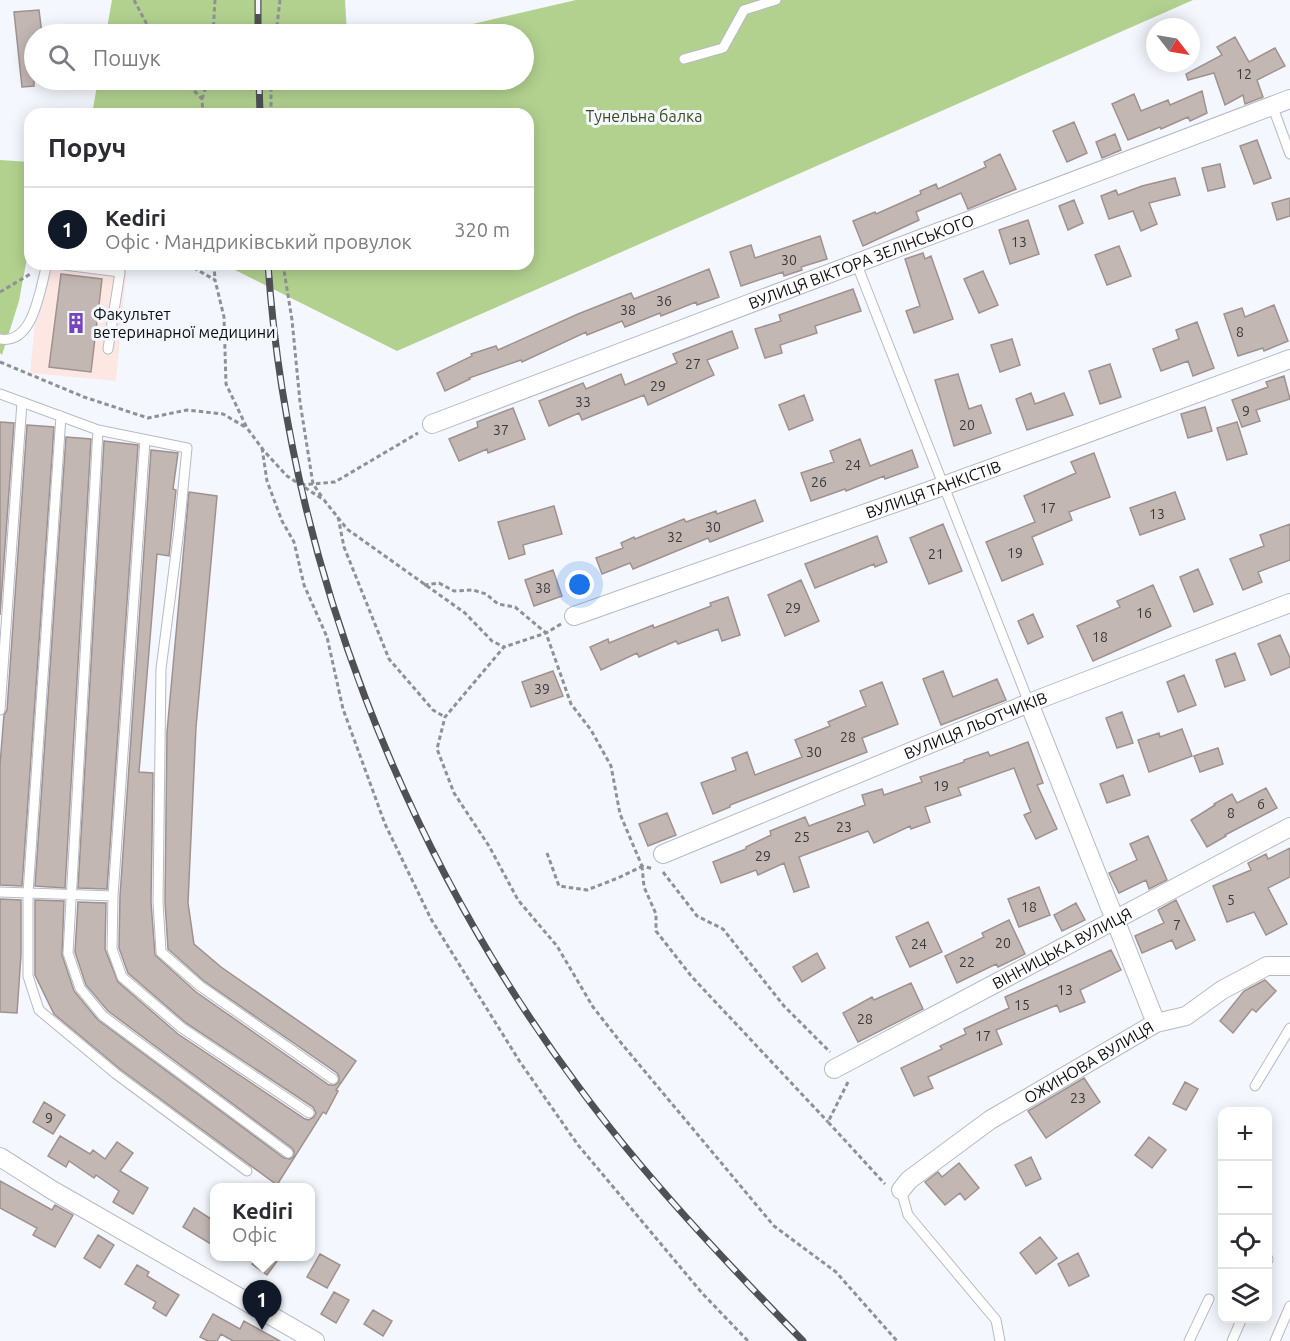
<!DOCTYPE html>
<html lang="uk">
<head>
<meta charset="utf-8">
<style>
	body { margin:0; font-family:Ubuntu,sans-serif; background:#f7f7f7; color:#2b2b33 }
	.controls { position:absolute; right:18px; bottom:18px; display:grid; overflow:hidden; border-radius:12px; box-shadow:0 3px 15px #0003 }
	.controls button { width:54px; height:54px; display:grid; place-items:center; padding:0; border:0; border-bottom:2px solid #e1e1e2; background:#fff; color:#2b2b33; font:30px sans-serif }
	.compass { position:absolute; left:1146px; top:18px; width:54px; height:54px; border-radius:50%; background:#fff; box-shadow:0 3px 15px #0003; rotate:121deg }
	.you { position:absolute; left:580px; top:585px; width:21px; height:21px; margin:-15px; border:4px solid #fff; border-radius:50%; background:#1a73e8; box-shadow:0 0 0 9px #1a73e833 }
	.badge { display:grid; place-items:center; width:39px; height:39px; border-radius:50%; background:#111827; color:#fff; font-size:20px; font-weight:700 }
	.pin { position:absolute; translate:-50% -50px; filter:drop-shadow(0 2px 3px #0008) }
	.pin::after { content:''; position:absolute; top:32px; width:21px; height:18px; background:inherit; clip-path:polygon(0 0,100% 0,50% 100%) }
	.popup { position:absolute; left:210px; top:1183px; width:105px; height:78px; box-sizing:border-box; display:grid; place-content:center; border-radius:12px; background:#fff; filter:drop-shadow(0 2px 4px #0005); font-size:20px; white-space:nowrap; color:#7c7c81 }
	.popup b { font-size:22px; color:#2b2b33 }
	.popup::after { content:''; position:absolute; left:50%; top:100%; margin-left:-12px; border:12px solid transparent; border-top-color:#fff }
	.list { margin:0; padding:0; list-style:none }
	h2 { display:flex; justify-content:space-between; align-items:center; height:78px; margin:0; padding:0 24px; font-size:26px }
	h2 small { font-size:20px; font-weight:400; color:#7c7c81 }
	.list li { display:grid; grid-template-columns:39px 1fr auto; gap:18px; align-items:center; box-sizing:border-box; height:84px; padding:0 24px; border-top:2px solid #e1e1e2 }
	.list b { display:block; font-size:22px; white-space:nowrap }
	.list p { margin:0; font-size:20px; white-space:nowrap; color:#7c7c81 }
	.list em { font-size:20px; font-style:normal; color:#7c7c81 }
	.icon { flex:none; width:33px; height:33px; fill:none; stroke:currentColor; stroke-width:2; stroke-linecap:round; stroke-linejoin:round }
	.map { position:relative; flex:none; width:1290px; height:1341px; overflow:hidden }
	.search { position:absolute; background:#fff; box-shadow:0 3px 15px #0003; left:24px; top:24px; width:510px; height:66px; display:flex; align-items:center; gap:15px; box-sizing:border-box; padding:0 21px; border-radius:33px; color:#7c7c81; font-size:22px }
	.panel { position:absolute; background:#fff; box-shadow:0 3px 15px #0003; left:24px; top:108px; width:510px; height:162px; border-radius:18px }
	.map>svg:first-child { display:block }
	.education { fill:#fde7e3 }
	.green { fill:#b2d18f }
	.building { fill:#c3b7b4; stroke:#9e928f; stroke-width:1.5 }
	.lines { fill:none; stroke-linecap:round; stroke-linejoin:round }
	.lane-casing { stroke:#b6bac5; stroke-width:11 }
	.street-casing { stroke:#b6bac5; stroke-width:20 }
	.path { stroke:#8e9195; stroke-width:3; stroke-dasharray:4.5 3; stroke-linecap:butt }
	.lane { stroke:#fff; stroke-width:9 }
	.street { stroke:#fff; stroke-width:18 }
	.rail-casing { stroke:#4f5155; stroke-width:7 }
	.rail { stroke:#f4f7fd; stroke-width:4.5; stroke-dasharray:14; stroke-linecap:butt }
	.labels { text-anchor:middle; dominant-baseline:central; stroke-width:6; stroke-linejoin:round; paint-order:stroke }
	.number-label { font-size:14px; fill:#3a393a }
	.park-label { font-size:16px; fill:#394f1b; stroke:#f4f7fd }
	.street-label { font-size:16px; fill:#0d0f12; stroke:#f4f7fd }
	.poi-label { font-size:16px; fill:#0d0f12; stroke:#f4f7fd; text-anchor:start }
</style>
</head>
<body>
<div class="map">
<svg width="1290" height="1341" viewBox="0 0 1290 1341">
	<rect width="100%" height="100%" fill="#f4f7fd"/>
	<path class="education" d="M41 264H127L116 381 30 373Z"/>
	<path class="green" d="M112 0H345L347 34H106Z
		M576 0H1193L397 351 223 264H528V114H92L98 80H524V34H430Z
		M0 160 30 162V242L19 301 2 355 0 353Z"/>
	<path class="building" d="M39 10 42 34H34V86L22 87 14 12Z
		M1235 37 1249 62 1275 48 1285 66 1257 80 1263 97 1245 104 1243 95 1225 105 1214 73 1188 80 1186 74 1222 55 1217 47Z
		M1202 91 1207 113 1190 121 1188 117 1161 129 1160 127 1128 140 1112 104 1134 94 1141 111 1168 100 1170 105Z
		M1074 122 1087 153 1067 162 1053 131Z
		M1115 134 1121 150 1102 158 1096 142Z
		M1257 140 1271 178 1254 184 1240 146Z
		M1000 154 1016 189 968 209 961 193 916 212 919 220 863 246 853 221 875 212 876 214 921 194 920 191 936 184 938 189 986 167 984 162Z
		M1220 164 1225 187 1208 191 1202 168Z
		M1175 178 1180 195 1149 203 1157 224 1141 231 1133 211 1109 219 1101 196 1116 190 1118 195 1142 186Z
		M1290 198V216L1277 220 1272 203Z
		M1074 200 1083 223 1068 230 1059 206Z
		M1028 220 1039 254 1010 264 999 230Z
		M820 236 827 259 801 267 802 270 784 276 783 272 741 286 730 252 751 245 755 258Z
		M1119 246 1131 276 1107 285 1095 255Z
		M923 253 925 259 931 256 953 319 914 333 906 311 920 306 905 259Z
		M709 269 719 297 697 305 696 302 661 316 660 313 625 327 622 321 587 335 586 332 522 362 521 360 469 378 470 379 445 391 437 373 472 356 471 354 496 346 498 350 578 314 631 293 634 299Z
		M983 271 998 305 979 313 964 279Z
		M61 274 102 279 91 372 49 367Z
		M853 289 861 311 815 326 817 333 780 345 782 353 765 358 755 329 781 321 779 315Z
		M1274 305 1288 341 1264 351 1263 348 1238 356 1224 314 1242 308 1245 317Z
		M1197 322 1214 368 1193 376 1188 361 1161 371 1153 349 1179 339 1176 330Z
		M732 331 738 348 707 360 714 375 648 405 644 395 582 420 579 413 549 426 539 401 583 383 586 389 621 374 625 385 677 363 673 354Z
		M1012 339 1020 365 1000 372 991 345Z
		M1110 364 1121 397 1100 404 1089 371Z
		M958 374 969 409 981 405 991 433 954 446 935 380Z
		M1284 376 1290 399 1256 410 1260 421 1242 427 1232 400 1268 387 1266 382Z
		M1031 393 1035 404 1064 393 1073 415 1027 430 1016 399Z
		M804 395 813 420 789 430 779 405Z
		M1205 407 1212 431 1188 438 1181 414Z
		M513 408 525 439 488 453 487 449 459 461 449 439 478 427 477 422Z
		M0 422 14 423 0 615Z
		M1237 422 1247 454 1227 460 1217 428Z
		M27 425 54 427 22 886 0 885V765L4 715 7 710Z
		M66 437 91 439 65 888 35 886Z
		M860 439 870 466 912 450 918 467 885 479 884 476 846 491 845 489 811 501 801 473 834 462 830 451Z
		M104 441 138 445 107 889 78 888Z
		M151 450 178 453 173 489 176 490 169 556 157 554 139 772 153 773 151 902 155 955 196 992 329 1085H335L339 1082V1077L337 1073 204 981 168 949 165 902 167 732 189 492 217 496 196 727 188 903 194 944 221 967 356 1061 336 1090 338 1091 326 1114 323 1112 277 1185 120 1069 54 1014 35 975V900L64 901 62 955 74 991 98 1020 284 1158 290 1159 294 1156V1151L292 1148 108 1011 86 985 75 952 78 902 106 903 105 949 118 982 178 1034 305 1119 309 1120 314 1117 316 1113 313 1107 186 1023 128 973 119 948 120 896Z
		M1094 453 1110 497 1069 512 1072 520 1032 537 1043 564 1002 581 986 542 1035 522 1024 496 1076 473 1071 462Z
		M1175 492 1185 519 1140 535 1130 508Z
		M755 500 763 521 710 542 708 538 633 569 630 563 602 574 596 558 623 548 621 543 634 537 635 539 684 519 686 522 716 511 717 514Z
		M554 506 562 534 523 545 525 554 509 559 498 522Z
		M943 524 962 571 929 584 910 538Z
		M1290 524V560L1258 572 1262 582 1243 590 1230 559 1264 546 1260 535Z
		M877 536 887 562 875 567 874 564 815 588 805 564Z
		M1198 569 1213 604 1194 612 1180 577Z
		M553 570 562 596 534 606 525 580Z
		M801 580 819 621 785 636 768 595Z
		M1153 585 1171 626 1093 661 1077 626 1120 607 1117 601Z
		M728 597 740 635 722 641 718 629 678 644 676 641 639 657 637 653 601 670 590 647 608 639 609 643 653 625 654 628 711 606 710 603Z
		M1033 614 1043 637 1028 644 1018 621Z
		M1280 635 1290 658V667L1271 675 1258 644Z
		M1235 653 1245 680 1225 687 1216 660Z
		M553 671 563 696 531 707 522 682Z
		M943 671 953 697 997 679 1006 700 941 725 923 679Z
		M1184 675 1196 705 1178 712 1167 682Z
		M882 682 898 724 862 738 867 752 730 805V807L713 814 701 783 736 770 732 758 747 752 755 775 802 757 795 740 830 726 828 722 866 706 860 691Z
		M1122 712 1133 743 1117 748 1106 718Z
		M1182 729 1192 756 1149 772 1138 740 1159 733 1160 737Z
		M1028 742 1043 783 1037 785 1057 829 1036 839 1024 815 1031 812 1014 768 958 788 961 795 925 807 930 822 911 829 910 826 874 843 868 831 799 857 809 887 794 892 784 863 758 875 756 870 721 883 713 862 746 849V847L771 835 770 831 805 817 809 826 865 805 862 795 882 789 884 795 922 782 920 777 964 762V760L988 752 990 756Z
		M1218 748 1223 764 1200 772 1194 756Z
		M1123 775 1130 795 1107 803 1100 784Z
		M1266 788 1277 808 1225 835 1226 836 1207 847 1191 820 1215 805 1214 804 1232 794 1237 803Z
		M667 813 676 835 648 846 639 824Z
		M1148 836 1167 880 1149 889 1146 880 1119 893 1109 873 1137 860 1130 844Z
		M1290 848V877L1268 888 1287 924 1266 935 1254 912 1227 922 1213 886 1251 870 1248 863 1266 854 1268 859Z
		M1039 887 1050 915 1019 927 1008 899Z
		M0 899 21 900V955L17 1013 0 1012Z
		M1176 900 1195 940 1176 949 1172 940 1142 953 1135 936 1164 923 1158 910Z
		M1076 903 1085 920 1062 931 1054 915Z
		M1009 920 1025 954 998 967 996 964 957 983 945 956 984 937 982 933Z
		M928 922 942 952 910 967 896 937Z
		M1111 950 1121 970 1080 990 1085 1002 1060 1012 1057 1005 996 1030 1002 1044 928 1077 933 1088 914 1096 901 1068 942 1049 940 1046 966 1034 964 1029 1009 1008 1005 997Z
		M817 953 825 968 802 982 793 967Z
		M1265 980 1276 991 1256 1012 1252 1009 1233 1033 1220 1021 1244 991Z
		M911 983 923 1009 858 1042 843 1013 872 997 874 1000Z
		M1084 1078 1100 1102 1046 1138 1028 1111Z
		M1185 1082 1198 1089 1186 1110 1173 1104Z
		M44 1102 65 1115 53 1134 33 1122Z
		M60 1136 90 1154 93 1150 105 1159 117 1142 133 1153 120 1171 148 1188 133 1214 113 1202 119 1191 96 1175 94 1178 69 1161 66 1167 48 1156Z
		M1149 1137 1166 1150 1152 1168 1135 1155Z
		M1031 1157 1041 1179 1026 1186 1015 1165Z
		M959 1163 979 1188 965 1200 960 1193 945 1205 925 1182 938 1172 942 1177Z
		M0 1181 52 1210 55 1205 73 1215 55 1247 33 1235 37 1228 0 1208Z
		M194 1208 214 1221V1246L183 1227Z
		M98 1235 114 1245 100 1268 84 1258Z
		M1040 1237 1057 1258 1036 1274 1020 1253Z
		M1078 1253 1089 1276 1069 1286 1058 1264Z
		M320 1254 340 1265 327 1288 307 1277Z
		M258 1257H280L267 1275 252 1264Z
		M137 1265 149 1272 147 1276 179 1295 166 1316 153 1308 156 1302 125 1284Z
		M334 1292 349 1300 336 1323 321 1314Z
		M373 1310 392 1321 383 1336 364 1324Z
		M213 1314 240 1329 244 1321 280 1341H233L221 1334 217 1341H208L200 1337Z"/>
	<g class="lines">
		<defs>
			<path id="lane" d="M684 59 723 48 744 10 776 0
				M1272 105 1290 154
				M56 264 120 272 108 349
				M857 265 1029 703
				M0 339C34 345 40 288 47 264
				M0 394 98 430 187 448 179 530 161 669 158 902 161 952 200 986 333 1079
				M61 416 28 893V976L39 1010 116 1074 247 1171
				M98 430 68 953 80 988 103 1016 288 1153
				M0 710 22 402
				M0 892 113 896 145 440
				M113 896 112 949 122 977 182 1028 309 1113
				M1255 1086 1290 1028
				M901 1190 908 1215 996 1320 1000 1341
				M1268 1260V1259
				M1189 1341 1209 1299
				M1232 1341 1242 1318
				M1275 1341 1290 1306"/>
			<g id="street">
				<path id="s1" d="M432 424 1290 99"/>
				<path id="s2" d="M574 616 943 486 1290 359"/>
				<path d="M1029 703 1156 1023"/>
				<path id="s3" d="M663 854 1029 703 1290 603"/>
				<path id="s4" d="M834 1069 1290 827"/>
				<path d="M0 1157 52 1190 315 1341"/>
				<path id="s5" d="M901 1190 909 1180 990 1120 1156 1023 1186 1016 1222 990 1267 966H1290"/>
			</g>
		</defs>
		<use href="#lane" class="lane-casing"/>
		<use href="#street" class="street-casing"/>
		<path class="path" d="M134 0 152 34
			M213 34 215 0
			M276 34 280 0
			M184 80 202 99 203 114
			M202 99 208 80
			M271 114V80
			M187 264 215 280 224 317 226 384 247 428 264 451 287 476 324 500 347 529 465 613 492 641 504 647
			M214 264 215 280
			M283 264 292 320 300 402 313 484 322 497
			M0 292 32 273
			M0 362 84 397 148 418 187 410 223 414 247 428
			M262 448 267 481 282 521 294 542 304 585 327 637 343 709 385 824 431 919 520 1062 578 1145 702 1293 748 1341
			M301 485 335 482 418 433
			M338 517 344 547 389 659 433 710 445 717
			M424 585 439 583 454 591 473 590 486 594 498 604 515 607 546 633 571 704 591 730 611 766 620 814 642 866 654 869
			M561 624 546 633 504 647 445 717 437 749 454 793 489 846 518 900 557 946 593 1007 622 1044 774 1226 836 1272 897 1341
			M547 853 559 886 587 890 618 878 643 866
			M642 866 644 887 656 914V931L692 977 828 1122
			M663 872 697 916 723 929 784 1006 830 1052
			M848 1082 828 1122 885 1184"/>
		<use href="#lane" class="lane"/>
		<use href="#street" class="street"/>
		<defs>
			<path id="rail" d="M258 0V34
				M259 80 260 114
				M268 264C288 557 403 851 578 1086 645 1177 724 1260 803 1341"/>
		</defs>
		<use href="#rail" class="rail-casing"/>
		<use href="#rail" class="rail"/>
	</g>
	<defs>
		<symbol id="building-bare" viewBox="-9 -9 18 18"><path d="M-4-6H4V6H1V3H-1V6H-4ZM-2.5-4.3h1.7v1.8h-1.7ZM.8-4.3h1.7v1.8H.8ZM-2.5-1h1.7V.8h-1.7ZM.8-1h1.7V.8H.8Z" fill="#7545bd" stroke="#f4f7fd" stroke-width="2.5" paint-order="stroke"/></symbol>
	</defs>
	<g fill-rule="evenodd">
		<use href="#building-bare" x="61" y="308" width="30" height="30"/>
	</g>
	<g class="labels">
		<g class="number-label">
			<text x="1244" y="74">12</text>
			<text x="1019" y="242">13</text>
			<text x="789" y="260">30</text>
			<text x="664" y="301">36</text>
			<text x="628" y="310">38</text>
			<text x="1240" y="332">8</text>
			<text x="693" y="364">27</text>
			<text x="658" y="386">29</text>
			<text x="583" y="402">33</text>
			<text x="1246" y="411">9</text>
			<text x="967" y="425">20</text>
			<text x="501" y="430">37</text>
			<text x="853" y="465">24</text>
			<text x="819" y="482">26</text>
			<text x="1048" y="508">17</text>
			<text x="1157" y="514">13</text>
			<text x="713" y="527">30</text>
			<text x="675" y="537">32</text>
			<text x="1015" y="553">19</text>
			<text x="936" y="554">21</text>
			<text x="543" y="588">38</text>
			<text x="793" y="608">29</text>
			<text x="1144" y="613">16</text>
			<text x="1100" y="637">18</text>
			<text x="542" y="689">39</text>
			<text x="848" y="737">28</text>
			<text x="814" y="752">30</text>
			<text x="941" y="786">19</text>
			<text x="1261" y="804">6</text>
			<text x="1231" y="813">8</text>
			<text x="844" y="827">23</text>
			<text x="802" y="837">25</text>
			<text x="763" y="856">29</text>
			<text x="1231" y="900">5</text>
			<text x="1029" y="907">18</text>
			<text x="1177" y="925">7</text>
			<text x="1003" y="943">20</text>
			<text x="919" y="944">24</text>
			<text x="967" y="962">22</text>
			<text x="1065" y="990">13</text>
			<text x="1022" y="1005">15</text>
			<text x="865" y="1019">28</text>
			<text x="983" y="1036">17</text>
			<text x="1078" y="1098">23</text>
			<text x="49" y="1118">9</text>
		</g>
		<g class="park-label">
			<text x="644" y="116">Тунельна балка</text>
		</g>
		<g class="street-label">
			<text stroke="none"><textPath href="#s1" startOffset="459">ВУЛИЦЯ ВІКТОРА ЗЕЛІНСЬКОГО</textPath></text>
			<text stroke="none"><textPath href="#s2" startOffset="381">ВУЛИЦЯ ТАНКІСТІВ</textPath></text>
			<text stroke="none"><textPath href="#s3" startOffset="338">ВУЛИЦЯ ЛЬОТЧИКІВ</textPath></text>
			<text stroke="none"><textPath href="#s4" startOffset="258">ВІННИЦЬКА ВУЛИЦЯ</textPath></text>
			<text stroke="none"><textPath href="#s5" startOffset="228">ОЖИНОВА ВУЛИЦЯ</textPath></text>
		</g>
		<g class="poi-label">
			<text x="93" y="314">Факультет<tspan x="93" dy="18">ветеринарної медицини</tspan></text>
		</g>
	</g>
</svg>
<div class="controls">
<button>+</button>
<button>−</button>
<button><svg class="icon" aria-label="locate" viewBox="0 0 24 24"><circle cx="12" cy="12" r="6"/><path d="M12 2v4M12 18v4M2 12h4M18 12h4"/></svg></button>
<button><svg class="icon" aria-label="layers" viewBox="0 0 24 24"><path d="M12 4l9 5-9 5-9-5zM3 14l9 5 9-5"/></svg></button>
</div>
<svg class="compass" viewBox="-18 -18 36 36"><path d="M0-13l5 13h-10z" fill="#e53935"/><path d="M0 13l5-13h-10z" fill="#7c7c81"/></svg>
<div class="you"></div>
<div class="pin badge" style="left:262px;top:1330px">1</div>
<div class="popup"><b>Kediri</b>Офіс</div>
<div class="search"><svg class="icon" aria-label="search" viewBox="0 0 24 24"><circle cx="10" cy="10" r="6"/><path d="M15 15l6 6"/></svg>Пошук</div>
<section class="panel">
<h2>Поруч<small></small></h2>
<ul class="list">
<li><span class="badge">1</span><div><b>Kediri</b><p>Офіс · Мандриківський провулок</p></div><em>320 m</em></li>
</ul>
</section>
</div>
</body>
</html>
